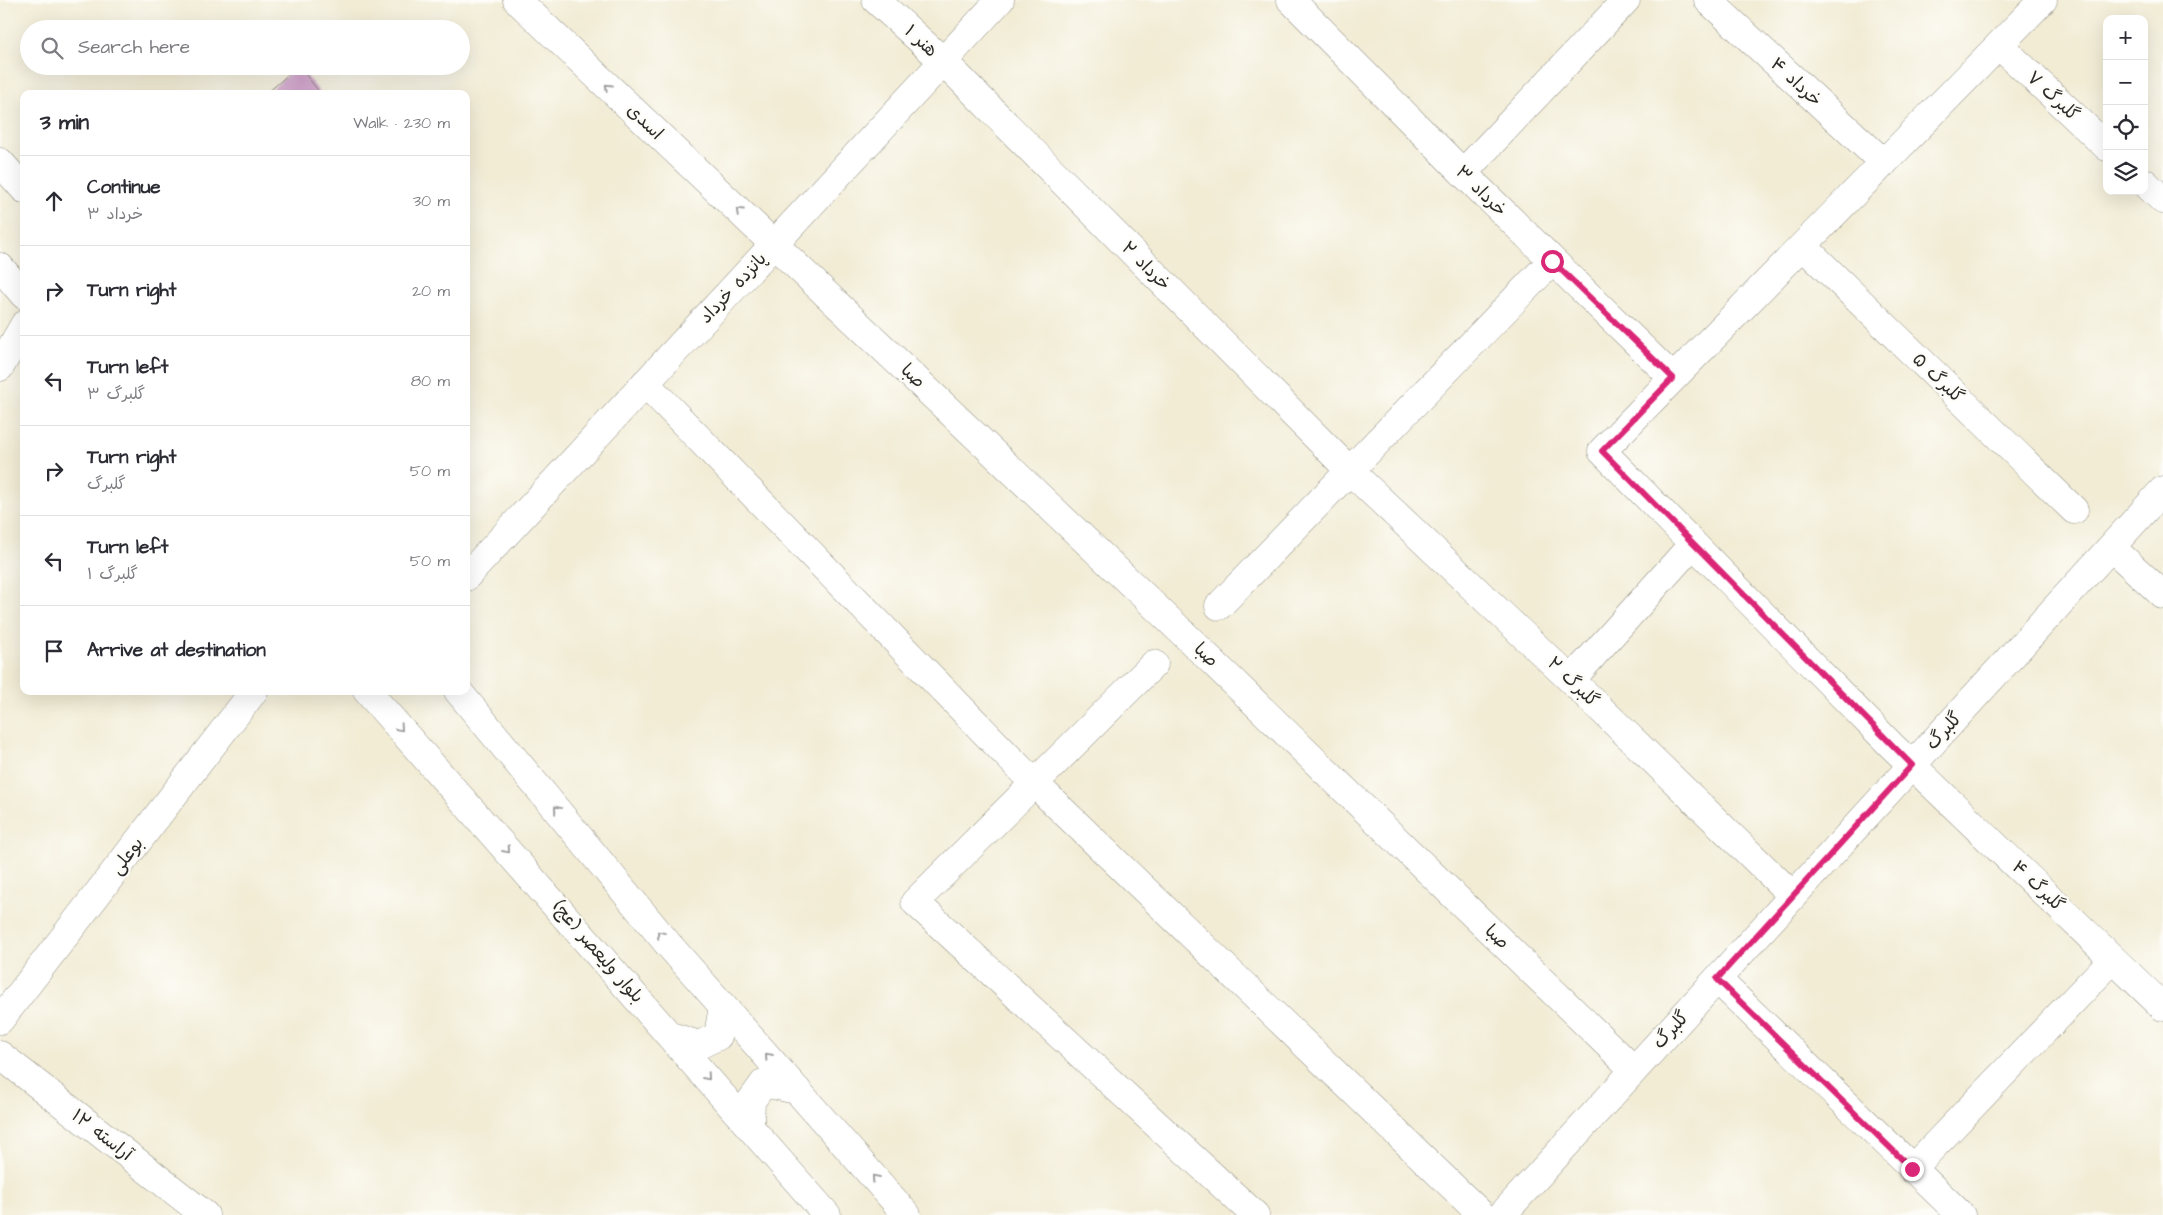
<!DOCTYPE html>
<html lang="en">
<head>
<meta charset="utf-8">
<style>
	body { margin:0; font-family:"Architects Daughter","Playpen Sans Arabic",sans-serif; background:#f2f2f3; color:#2b2b33 }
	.controls { position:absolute; right:15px; top:15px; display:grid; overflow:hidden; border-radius:10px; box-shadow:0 5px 20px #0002 }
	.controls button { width:45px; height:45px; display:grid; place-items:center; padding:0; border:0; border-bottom:1px solid #e1e1e2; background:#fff; color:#2b2b33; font:25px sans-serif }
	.stop { position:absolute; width:15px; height:15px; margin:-11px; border:4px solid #db2777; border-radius:50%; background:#fff }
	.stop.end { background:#db2777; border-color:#fff; box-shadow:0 1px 5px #0008 }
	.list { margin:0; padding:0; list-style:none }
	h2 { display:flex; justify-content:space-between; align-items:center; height:65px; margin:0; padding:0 20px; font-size:21px }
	h2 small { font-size:16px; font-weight:400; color:#7c7c81 }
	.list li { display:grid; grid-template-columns:32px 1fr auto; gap:15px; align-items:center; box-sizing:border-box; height:90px; padding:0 20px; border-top:1px solid #e1e1e2 }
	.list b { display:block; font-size:19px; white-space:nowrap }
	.list p { margin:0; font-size:16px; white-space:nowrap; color:#7c7c81 }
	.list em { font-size:16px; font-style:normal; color:#7c7c81 }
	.icon { flex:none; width:28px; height:28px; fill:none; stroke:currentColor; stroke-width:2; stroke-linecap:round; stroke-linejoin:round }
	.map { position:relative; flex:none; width:2163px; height:1215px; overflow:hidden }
	.search { position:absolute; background:#fff; box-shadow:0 5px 20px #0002; left:20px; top:20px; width:450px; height:55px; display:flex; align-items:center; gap:12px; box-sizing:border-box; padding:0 18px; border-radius:28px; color:#7c7c81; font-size:19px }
	.panel { position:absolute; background:#fff; box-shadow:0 5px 20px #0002; left:20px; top:90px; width:450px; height:605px; border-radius:10px }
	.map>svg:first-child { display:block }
	.building { fill:#c891c3 }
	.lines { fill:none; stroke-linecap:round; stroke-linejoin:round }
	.minor-casing { stroke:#8e8c80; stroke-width:29 }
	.major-casing { stroke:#8e8c80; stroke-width:29 }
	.minor { stroke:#fff; stroke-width:28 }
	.major { stroke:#fff; stroke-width:28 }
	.oneway { stroke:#a0a0a0 }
	.route { stroke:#db2777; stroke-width:6 }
	.labels { text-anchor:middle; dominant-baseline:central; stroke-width:4.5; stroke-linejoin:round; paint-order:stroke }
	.street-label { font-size:18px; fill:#2b2b2b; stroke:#fdfcf7 }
</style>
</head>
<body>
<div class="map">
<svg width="2163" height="1215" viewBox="0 0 2163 1215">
	<rect width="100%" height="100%" fill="#fdfcf7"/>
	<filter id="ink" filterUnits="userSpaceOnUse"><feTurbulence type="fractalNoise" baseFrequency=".02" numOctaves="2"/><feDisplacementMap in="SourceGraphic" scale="10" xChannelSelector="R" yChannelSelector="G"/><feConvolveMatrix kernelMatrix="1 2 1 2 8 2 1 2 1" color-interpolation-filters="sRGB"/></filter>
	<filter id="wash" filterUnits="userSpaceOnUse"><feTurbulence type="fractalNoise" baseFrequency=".0096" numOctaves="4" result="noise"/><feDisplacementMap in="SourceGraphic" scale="20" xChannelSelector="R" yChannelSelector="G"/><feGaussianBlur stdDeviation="1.12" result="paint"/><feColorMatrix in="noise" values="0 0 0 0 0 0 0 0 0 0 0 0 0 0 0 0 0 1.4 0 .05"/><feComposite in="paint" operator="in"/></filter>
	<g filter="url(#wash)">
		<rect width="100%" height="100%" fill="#f2ecd5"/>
		<g id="blocks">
			<path class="building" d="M299 66 321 94H266L298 66Z"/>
		</g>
	</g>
	<g filter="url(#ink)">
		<use href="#blocks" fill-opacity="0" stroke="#8e8c80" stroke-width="1"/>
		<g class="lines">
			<defs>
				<path id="minor" d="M517 0 1186 636 1634 1070
					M876 0 943 61 1350 471 1571 680 1793 896
					M1291 0 1463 173 1673 378
					M1708 0 1884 163
					M2043 0 1602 451 1892 746 2163 1007
					M1999 45 2107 147
					M1463 173 1626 0
					M2144 182 2163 200
					M1803 246 2074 510
					M0 367 24 325
					M645 383 1034 783 1482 1215
					M2111 547 2163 595
					M466 577 1000 0
					M1219 606 1552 261
					M1154 664 915 902 1255 1215
					M1571 680 1693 544
					M1717 979 1961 1215
					M0 1020 254 691
					M0 1055 205 1215
					M1912 1169 2113 959
					M1502 1215 2163 490"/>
				<path id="major" d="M0 162 24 189
					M0 267 24 295
					M367 691 827 1215
					M458 691 668 944 907 1215
					M671 1036 699 1045 718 1036 723 1006
					M750 1126 751 1101 764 1083 797 1090"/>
			</defs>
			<use href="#minor" class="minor-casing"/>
			<use href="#major" class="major-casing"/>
			<use href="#minor" class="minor"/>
			<use href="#major" class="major"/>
		</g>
		<defs><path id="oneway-chevron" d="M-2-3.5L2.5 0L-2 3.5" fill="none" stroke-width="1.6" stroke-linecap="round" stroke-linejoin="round" transform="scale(1.25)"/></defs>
		<g class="oneway">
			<use href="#oneway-chevron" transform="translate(608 87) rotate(-136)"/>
			<use href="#oneway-chevron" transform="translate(739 211) rotate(-136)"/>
			<use href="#oneway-chevron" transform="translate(400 728) rotate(49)"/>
			<use href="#oneway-chevron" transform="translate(557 809) rotate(-130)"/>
			<use href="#oneway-chevron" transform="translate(507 850) rotate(49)"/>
			<use href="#oneway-chevron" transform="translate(660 934) rotate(-130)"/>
			<use href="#oneway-chevron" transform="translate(768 1056) rotate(-131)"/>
			<use href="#oneway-chevron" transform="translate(707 1077) rotate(49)"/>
			<use href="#oneway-chevron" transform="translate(875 1178) rotate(-131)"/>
		</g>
	</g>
	<g class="lines" filter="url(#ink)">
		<path class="route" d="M1552 261 1673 378 1602 451 1912 765 1717 979 1912 1169"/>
	</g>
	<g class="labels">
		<g class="street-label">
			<text transform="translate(921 41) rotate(43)">هنر ۱</text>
			<text transform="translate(1796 82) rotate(43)">خرداد ۴</text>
			<text transform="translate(2053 96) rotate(43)">گلبرگ ۷</text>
			<text transform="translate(645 122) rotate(44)">اسدی</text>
			<text transform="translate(1481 191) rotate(45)">خرداد ۳</text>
			<text transform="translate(1146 266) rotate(45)">خرداد ۲</text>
			<text transform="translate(733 288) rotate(-47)">پانزده خرداد</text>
			<text transform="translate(913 376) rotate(44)">صبا</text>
			<text transform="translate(1938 378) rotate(44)">گلبرگ ۵</text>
			<text transform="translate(1206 655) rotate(44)">صبا</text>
			<text transform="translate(1573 682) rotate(44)">گلبرگ ۲</text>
			<text transform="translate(1944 731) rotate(-48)">گلبرگ</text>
			<text transform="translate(127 856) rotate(-52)">بوعلی</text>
			<text transform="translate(2038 886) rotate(44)">گلبرگ ۴</text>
			<text transform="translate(1497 937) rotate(44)">صبا</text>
			<text transform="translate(598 952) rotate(49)">بلوار ولیعصر (عج)</text>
			<text transform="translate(1671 1030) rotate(-48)">گلبرگ</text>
			<text transform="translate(102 1135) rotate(38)">۱۲ آراسته</text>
		</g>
	</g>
</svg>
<div class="controls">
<button>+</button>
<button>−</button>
<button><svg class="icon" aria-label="locate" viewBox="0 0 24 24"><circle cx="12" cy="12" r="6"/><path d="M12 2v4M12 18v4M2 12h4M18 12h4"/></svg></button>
<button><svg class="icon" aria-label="layers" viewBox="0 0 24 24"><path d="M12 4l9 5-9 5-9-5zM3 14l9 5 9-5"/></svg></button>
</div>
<div class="stop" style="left:1552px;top:261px"></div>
<div class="stop end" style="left:1912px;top:1169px"></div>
<div class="search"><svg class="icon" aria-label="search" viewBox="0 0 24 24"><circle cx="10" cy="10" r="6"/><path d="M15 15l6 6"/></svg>Search here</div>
<section class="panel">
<h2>3 min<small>Walk · 230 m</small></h2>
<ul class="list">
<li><svg class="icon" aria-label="ahead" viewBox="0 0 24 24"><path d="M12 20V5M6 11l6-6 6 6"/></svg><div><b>Continue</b><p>خرداد ۳</p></div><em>30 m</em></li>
<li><svg class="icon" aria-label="right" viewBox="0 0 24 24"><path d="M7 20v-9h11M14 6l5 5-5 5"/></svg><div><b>Turn right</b></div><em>20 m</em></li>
<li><svg class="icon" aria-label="left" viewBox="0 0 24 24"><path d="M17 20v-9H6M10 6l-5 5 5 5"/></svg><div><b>Turn left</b><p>گلبرگ ۳</p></div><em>80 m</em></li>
<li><svg class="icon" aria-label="right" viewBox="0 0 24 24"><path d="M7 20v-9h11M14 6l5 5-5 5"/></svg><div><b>Turn right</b><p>گلبرگ</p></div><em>50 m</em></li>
<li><svg class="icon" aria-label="left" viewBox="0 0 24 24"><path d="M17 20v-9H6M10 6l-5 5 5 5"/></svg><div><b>Turn left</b><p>گلبرگ ۱</p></div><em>50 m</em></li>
<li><svg class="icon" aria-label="arrive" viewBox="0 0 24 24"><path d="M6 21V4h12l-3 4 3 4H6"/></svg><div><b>Arrive at destination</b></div></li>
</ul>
</section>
</div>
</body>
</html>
